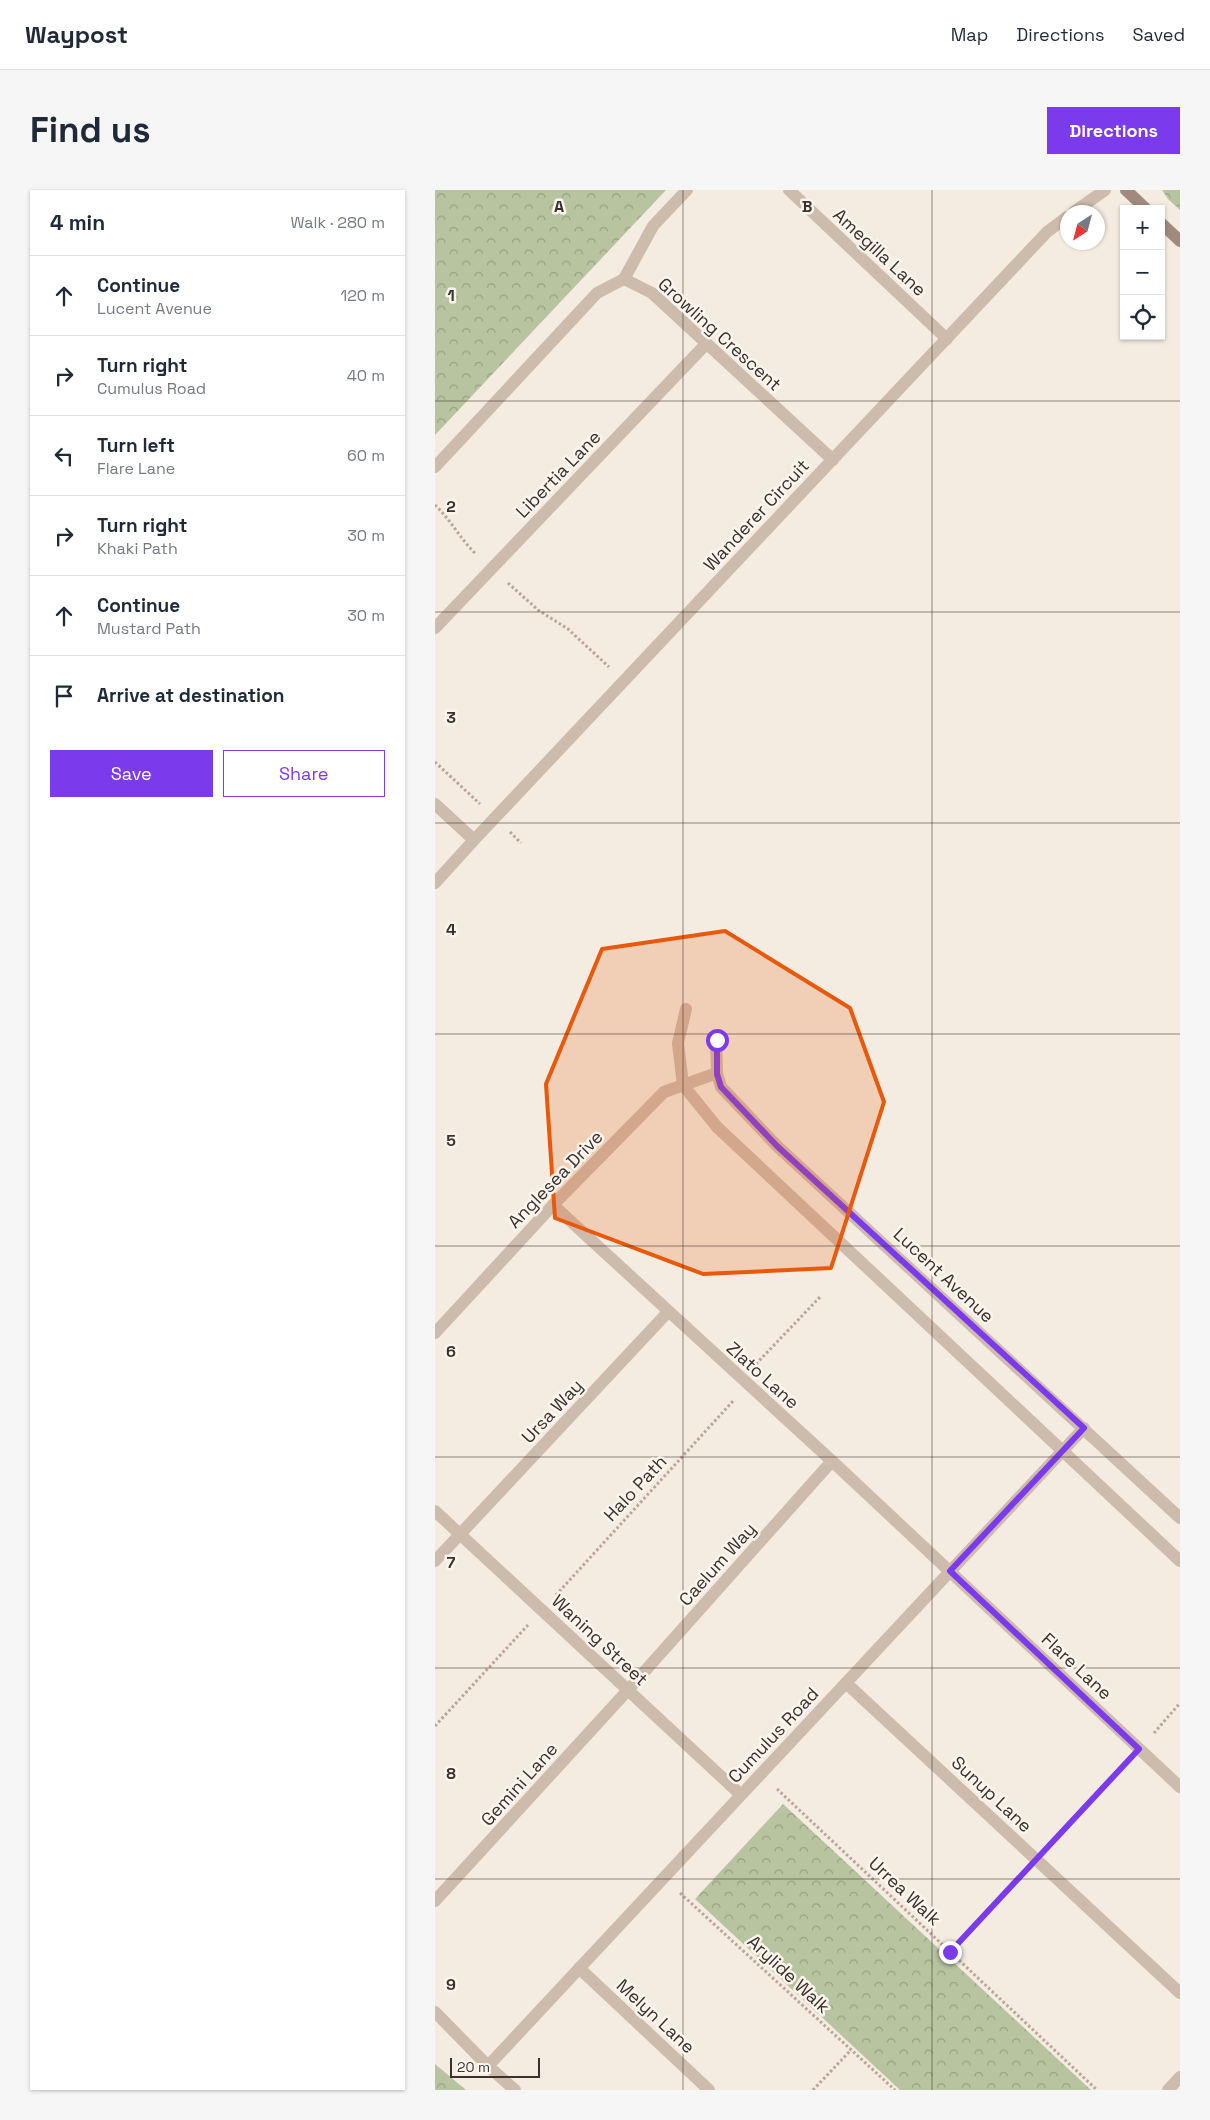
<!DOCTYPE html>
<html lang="en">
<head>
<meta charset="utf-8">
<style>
	body { margin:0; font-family:"Space Grotesk",sans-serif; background:#f6f6f7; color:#1f2937 }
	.controls { position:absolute; right:15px; top:15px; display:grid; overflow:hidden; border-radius:0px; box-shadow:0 1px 4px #0004 }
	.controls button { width:45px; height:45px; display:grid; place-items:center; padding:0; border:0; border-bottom:1px solid #e0e1e3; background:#fff; color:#1f2937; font:25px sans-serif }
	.compass { position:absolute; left:625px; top:15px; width:45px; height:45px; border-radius:50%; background:#fff; box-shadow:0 1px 4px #0004; rotate:216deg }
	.scale { position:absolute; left:15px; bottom:12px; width:90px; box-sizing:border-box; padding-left:5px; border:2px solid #3b302b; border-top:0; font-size:14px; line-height:18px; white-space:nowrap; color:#3b302b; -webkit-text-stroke:4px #fbf5ee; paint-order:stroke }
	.stop { position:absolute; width:15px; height:15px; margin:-11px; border:4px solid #7c3aed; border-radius:50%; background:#fff }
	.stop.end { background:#7c3aed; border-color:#fff; box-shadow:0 1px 5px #0008 }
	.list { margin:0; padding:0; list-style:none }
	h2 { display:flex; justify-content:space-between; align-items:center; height:65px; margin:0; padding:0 20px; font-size:21px }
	h2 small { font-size:16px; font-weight:400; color:#747a83 }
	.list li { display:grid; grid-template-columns:32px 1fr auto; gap:15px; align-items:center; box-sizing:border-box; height:80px; padding:0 20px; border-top:1px solid #e0e1e3 }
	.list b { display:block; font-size:19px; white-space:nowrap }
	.list p { margin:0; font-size:16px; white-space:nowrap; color:#747a83 }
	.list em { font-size:16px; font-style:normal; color:#747a83 }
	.actions { display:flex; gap:10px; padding:15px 20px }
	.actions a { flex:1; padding:11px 0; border:1px solid #7c3aed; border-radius:0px; text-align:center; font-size:18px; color:#7c3aed }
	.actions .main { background:#7c3aed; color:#fff }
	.icon { flex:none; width:28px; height:28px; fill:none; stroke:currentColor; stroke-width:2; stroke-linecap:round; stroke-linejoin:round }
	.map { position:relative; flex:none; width:745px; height:1900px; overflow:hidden; border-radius:0px }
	header { display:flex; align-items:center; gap:30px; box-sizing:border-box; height:70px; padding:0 25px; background:#fff; border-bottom:1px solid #e0e1e3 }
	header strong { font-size:24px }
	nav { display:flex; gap:28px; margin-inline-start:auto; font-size:18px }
	.intro { display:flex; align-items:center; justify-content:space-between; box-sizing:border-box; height:120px; padding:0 30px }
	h1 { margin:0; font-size:35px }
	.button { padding:12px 22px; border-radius:0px; background:#7c3aed; color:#fff; font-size:18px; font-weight:700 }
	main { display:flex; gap:30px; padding:0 30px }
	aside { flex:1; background:#fff; border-radius:0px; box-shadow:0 1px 4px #0004 }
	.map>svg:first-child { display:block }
	.park { fill:url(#park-crowns) }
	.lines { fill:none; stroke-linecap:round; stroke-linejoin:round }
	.path { stroke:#b9a596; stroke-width:3; stroke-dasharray:2.5 2.5; stroke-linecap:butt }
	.lane { stroke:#cdbbac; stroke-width:12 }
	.street { stroke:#cdbbac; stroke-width:12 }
	.secondary { stroke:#a18a7d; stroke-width:12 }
	.route { stroke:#7c3aed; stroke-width:6 }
	.marked { fill:#e8590c; fill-opacity:0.2; stroke:#e8590c; stroke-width:4; stroke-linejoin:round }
	.grid { fill:none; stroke:#3b302b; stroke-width:1; stroke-opacity:0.55 }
	.labels { text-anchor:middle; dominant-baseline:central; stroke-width:5; stroke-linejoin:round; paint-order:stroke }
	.street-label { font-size:18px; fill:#3b302b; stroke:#fbf5ee }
	.grid-label { font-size:16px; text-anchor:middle; font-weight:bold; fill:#3b302b; stroke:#fbf5ee; stroke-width:5; stroke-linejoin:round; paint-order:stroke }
</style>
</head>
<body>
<header>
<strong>Waypost</strong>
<nav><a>Map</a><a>Directions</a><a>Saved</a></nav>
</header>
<div class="intro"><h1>Find us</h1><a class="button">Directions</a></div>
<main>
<aside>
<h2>4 min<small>Walk · 280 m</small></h2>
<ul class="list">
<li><svg class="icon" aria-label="ahead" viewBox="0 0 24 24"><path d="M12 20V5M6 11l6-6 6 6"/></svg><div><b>Continue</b><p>Lucent Avenue</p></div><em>120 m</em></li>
<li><svg class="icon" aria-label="right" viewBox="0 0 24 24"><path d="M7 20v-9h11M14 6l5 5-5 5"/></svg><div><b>Turn right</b><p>Cumulus Road</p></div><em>40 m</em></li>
<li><svg class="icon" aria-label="left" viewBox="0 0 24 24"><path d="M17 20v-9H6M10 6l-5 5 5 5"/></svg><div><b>Turn left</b><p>Flare Lane</p></div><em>60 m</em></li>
<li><svg class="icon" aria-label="right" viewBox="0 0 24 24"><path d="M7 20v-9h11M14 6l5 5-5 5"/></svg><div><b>Turn right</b><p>Khaki Path</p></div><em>30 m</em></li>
<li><svg class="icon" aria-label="ahead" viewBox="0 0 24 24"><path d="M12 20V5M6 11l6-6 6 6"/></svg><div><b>Continue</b><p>Mustard Path</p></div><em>30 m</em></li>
<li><svg class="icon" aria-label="arrive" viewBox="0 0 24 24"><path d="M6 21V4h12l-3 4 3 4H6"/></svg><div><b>Arrive at destination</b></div></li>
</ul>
<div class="actions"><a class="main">Save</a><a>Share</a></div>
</aside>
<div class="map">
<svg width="745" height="1900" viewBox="0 0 745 1900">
	<defs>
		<pattern id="park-crowns" width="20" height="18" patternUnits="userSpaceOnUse" patternTransform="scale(1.25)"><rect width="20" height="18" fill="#b8c4a0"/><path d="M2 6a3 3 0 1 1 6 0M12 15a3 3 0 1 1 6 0" fill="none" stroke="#97a083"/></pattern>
	</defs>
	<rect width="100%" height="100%" fill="#f4ebe1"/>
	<path class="park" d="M0 0H231L0 245Z
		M727 0H745V20L733 9Z
		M348 1614 656 1900H465L260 1709Z
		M0 1874 31 1900H0Z"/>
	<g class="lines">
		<path class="path" d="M0 315C16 330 25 349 41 364
			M73 393 103 420 133 439 174 477
			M0 572 45 614
			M75 642 86 653
			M321 1174 385 1107
			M121 1405 299 1210
			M0 1536 93 1435
			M719 1543 745 1513
			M342 1599 662 1900
			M615 1654 689 1575
			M245 1703 460 1900
			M515 1762 587 1684
			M378 1900 416 1860"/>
		<path class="lane" d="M354 0 512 149
			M189 89 218 36 252 0
			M0 438 271 154
			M118 1015 397 1271 745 1597
			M0 1371 233 1122
			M411 1493 745 1803
			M0 1711 193 1500 397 1271
			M144 1778 274 1900"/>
		<path class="street" d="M639 22 670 0
			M0 277 162 103 189 89 217 103 398 270
			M0 614 39 650 612 42 632 27
			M0 693 39 650
			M251 819 243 853 248 895 282 937 745 1371
			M281 850 282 883 286 897 342 956 745 1328
			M0 1143 118 1015 229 902 282 883
			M0 1321 306 1605
			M0 1822 53 1876 80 1900
			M53 1876 649 1238
			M733 1900 745 1887"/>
		<path class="secondary" d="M691 0 711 19
			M726 33 745 51"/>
	</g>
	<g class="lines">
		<path class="route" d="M282 850V884L286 897 342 956 649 1238 515 1381 704 1559 515 1762"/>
	</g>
	<path class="marked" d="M290 741 415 818 449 912 396 1078 268 1084 120 1028 111 894 167 759Z"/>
	<path class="grid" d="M248 0V1900M497 0V1900M0 211H745M0 422H745M0 633H745M0 844H745M0 1056H745M0 1267H745M0 1478H745M0 1689H745"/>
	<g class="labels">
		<g class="street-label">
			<text transform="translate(445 62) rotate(43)">Amegilla Lane</text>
			<text transform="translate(285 144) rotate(42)">Growling Crescent</text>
			<text transform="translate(123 284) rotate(-46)">Libertia Lane</text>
			<text transform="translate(321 325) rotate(-47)">Wanderer Circuit</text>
			<text transform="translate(120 989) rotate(-46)">Anglesea Drive</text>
			<text transform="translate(509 1085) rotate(43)">Lucent Avenue</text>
			<text transform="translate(328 1185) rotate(42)">Zlato Lane</text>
			<text transform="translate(117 1221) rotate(-47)">Ursa Way</text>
			<text transform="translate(200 1298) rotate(-47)">Halo Path</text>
			<text transform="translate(282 1374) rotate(-48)">Caelum Way</text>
			<text transform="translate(165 1450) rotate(43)">Waning Street</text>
			<text transform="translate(642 1476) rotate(43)">Flare Lane</text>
			<text transform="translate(338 1545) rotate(-47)">Cumulus Road</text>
			<text transform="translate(84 1594) rotate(-48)">Gemini Lane</text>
			<text transform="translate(557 1604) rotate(43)">Sunup Lane</text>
			<text transform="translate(470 1701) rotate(43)">Urrea Walk</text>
			<text transform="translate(354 1784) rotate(43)">Arylide Walk</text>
			<text transform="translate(221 1826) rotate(43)">Melyn Lane</text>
		</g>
	</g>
	<g class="grid-label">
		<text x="124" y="22">A</text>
		<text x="372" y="22">B</text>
		<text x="16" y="111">1</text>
		<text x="16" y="322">2</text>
		<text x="16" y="533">3</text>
		<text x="16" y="745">4</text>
		<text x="16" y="956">5</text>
		<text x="16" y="1167">6</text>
		<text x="16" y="1378">7</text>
		<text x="16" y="1589">8</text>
		<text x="16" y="1800">9</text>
	</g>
</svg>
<div class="controls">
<button>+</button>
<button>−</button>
<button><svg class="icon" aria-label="locate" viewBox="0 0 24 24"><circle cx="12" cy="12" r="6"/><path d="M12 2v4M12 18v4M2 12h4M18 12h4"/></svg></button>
</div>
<svg class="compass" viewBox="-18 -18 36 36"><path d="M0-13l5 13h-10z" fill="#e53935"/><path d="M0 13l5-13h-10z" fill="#747a83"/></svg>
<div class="scale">20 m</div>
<div class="stop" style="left:282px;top:850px"></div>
<div class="stop end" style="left:515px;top:1762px"></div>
</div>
</main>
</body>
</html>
